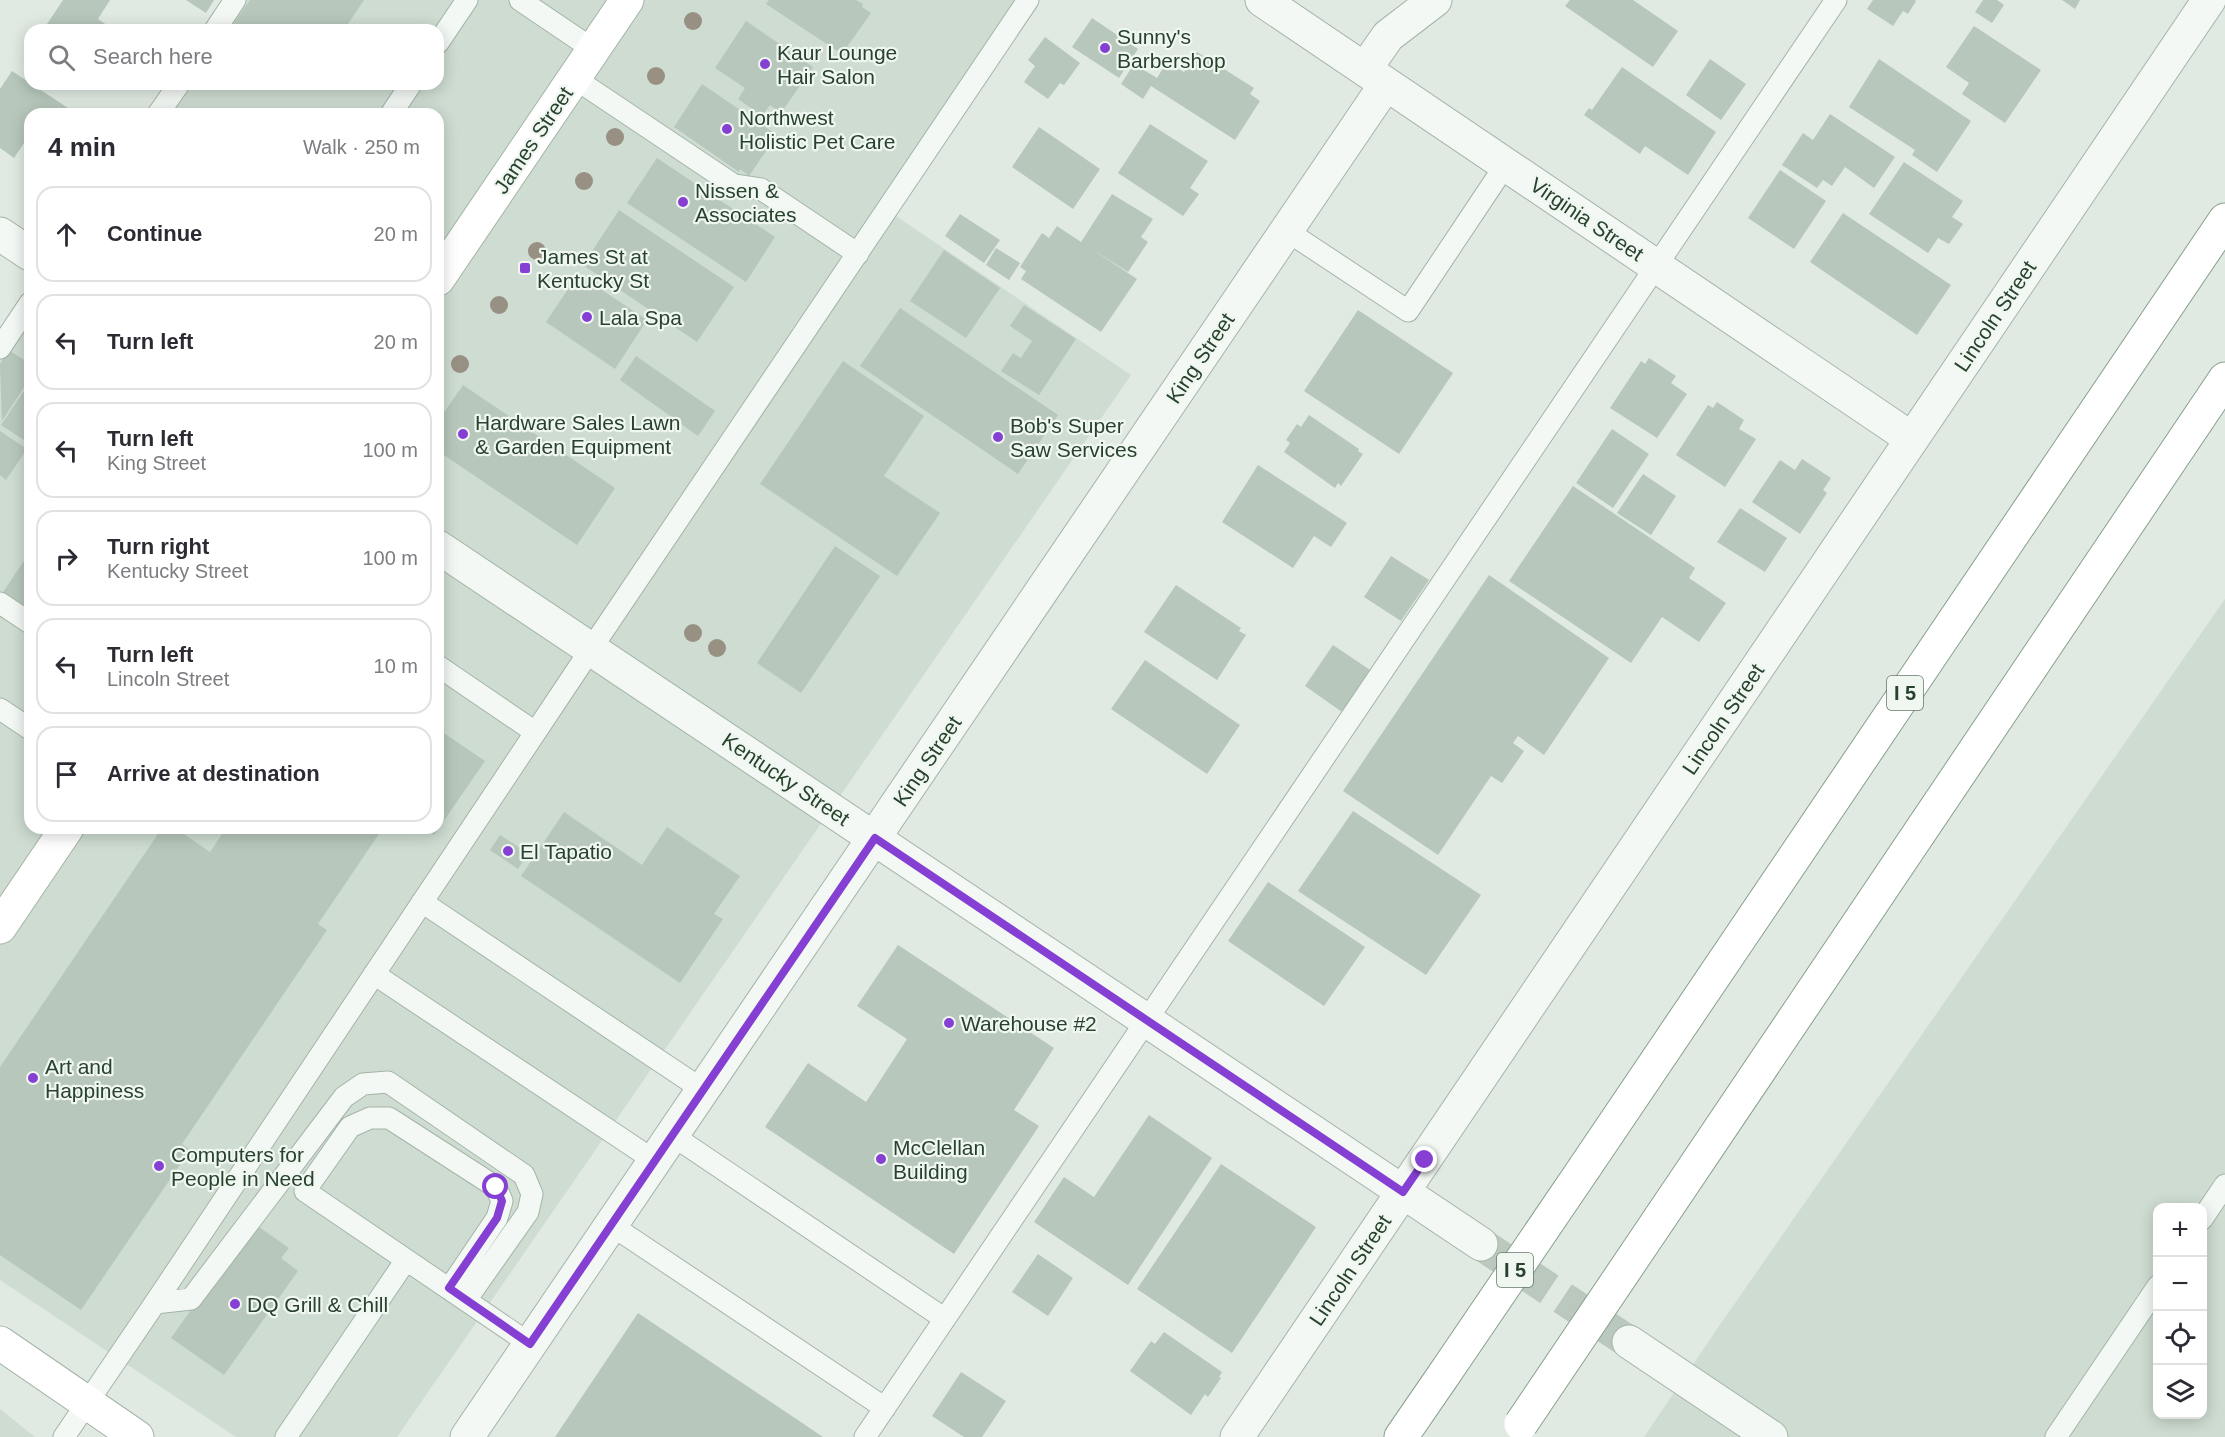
<!DOCTYPE html>
<html lang="en">
<head>
<meta charset="utf-8">
<style>
	body { margin:0; font-family:Arial,sans-serif; background:#f7f7f7; color:#2b2b33 }
	.controls { position:absolute; right:18px; bottom:18px; display:grid; overflow:hidden; border-radius:12px; box-shadow:0 3px 15px #0003 }
	.controls button { width:54px; height:54px; display:grid; place-items:center; padding:0; border:0; border-bottom:2px solid #e1e1e2; background:#fff; color:#2b2b33; font:30px sans-serif }
	.stop { position:absolute; width:18px; height:18px; margin:-14px; border:4px solid #8540d3; border-radius:50%; background:#fff }
	.stop.end { background:#8540d3; border-color:#fff; box-shadow:0 2px 6px #0008 }
	.list { margin:0; padding:0; list-style:none }
	h2 { display:flex; justify-content:space-between; align-items:center; height:78px; margin:0; padding:0 24px; font-size:26px }
	h2 small { font-size:20px; font-weight:400; color:#7c7c81 }
	.list li { display:grid; grid-template-columns:39px 1fr auto; gap:18px; align-items:center; box-sizing:border-box; height:96px; margin:0 12px 12px; padding:0 12px; border:2px solid #e1e1e2; border-radius:18px }
	.list b { display:block; font-size:22px; white-space:nowrap }
	.list p { margin:0; font-size:20px; white-space:nowrap; color:#7c7c81 }
	.list em { font-size:20px; font-style:normal; color:#7c7c81 }
	.icon { flex:none; width:33px; height:33px; fill:none; stroke:currentColor; stroke-width:2; stroke-linecap:round; stroke-linejoin:round }
	.map { position:relative; flex:none; width:2225px; height:1437px; overflow:hidden }
	.search { position:absolute; background:#fff; box-shadow:0 3px 15px #0003; left:24px; top:24px; width:420px; height:66px; display:flex; align-items:center; gap:15px; box-sizing:border-box; padding:0 21px; border-radius:18px; color:#7c7c81; font-size:22px }
	.panel { position:absolute; background:#fff; box-shadow:0 3px 15px #0003; left:24px; top:108px; width:420px; height:726px; border-radius:18px }
	.map>svg:first-child { display:block }
	.built { fill:#cedcd1; fill-rule:evenodd }
	.building { fill:#b7c7bb }
	.lines { fill:none; stroke-linecap:round; stroke-linejoin:round }
	.street-tunnel { stroke:#bbc8be; stroke-width:33; stroke-dasharray:33 16; stroke-linecap:butt }
	.lane-casing { stroke:#a5b4a8; stroke-width:23 }
	.street-casing { stroke:#a5b4a8; stroke-width:35 }
	.secondary-casing { stroke:#a5b4a8; stroke-width:35 }
	.highway-casing { stroke:#87a18d; stroke-width:35 }
	.lane { stroke:#f3f8f4; stroke-width:21 }
	.street { stroke:#f3f8f4; stroke-width:33 }
	.secondary { stroke:#fff; stroke-width:33 }
	.highway { stroke:#fff; stroke-width:33 }
	.highway-bridge-casing { stroke:#87a18d; stroke-width:35; stroke-linecap:butt }
	.highway-bridge { stroke:#fff; stroke-width:33 }
	.tree { fill:#989083 }
	.route { stroke:#8540d3; stroke-width:8 }
	.poi-dot { fill:#8540d3; stroke:#f0f7f1; stroke-width:2 }
	.labels { text-anchor:middle; dominant-baseline:central; stroke-width:4.5; stroke-linejoin:round; paint-order:stroke }
	.shield { fill:#f0f7f1; stroke:#647868; stroke-width:1.5 }
	.shield-label { font-size:20px; font-weight:bold; fill:#28422e }
	.poi-label { font-size:21px; fill:#28422e; stroke:#f0f7f1; text-anchor:start }
	.street-label { font-size:21px; fill:#28422e; stroke:#f0f7f1 }
</style>
</head>
<body>
<div class="map">
<svg width="2225" height="1437" viewBox="0 0 2225 1437">
	<rect width="100%" height="100%" fill="#e0eae2"/>
	<path class="built" d="M235 0H1028L887 210 1131 375 397 1437H236L0 1280V348L30 303V828H438V114H158L179 84H438V30H215Z
		M2225 599V1437H1644L1717 1329ZM2158 1208H2202V1414H2158Z
		M0 1409 35 1437H0Z"/>
	<path class="building" d="M63 0H110L98 19 111 28 109 30H43Z
		M186 0H214L206 13Z
		M250 0H364L344 30H229Z
		M769 0H856L863 4 862 7 871 13 842 54 766 4Z
		M1570 0H1633L1678 31 1653 67 1565 6Z
		M1873 0H1915L1916 1 1908 14 1903 11 1893 26 1867 9Z
		M1983 0H1997L2004 5 1992 23 1975 12Z
		M2062 0H2080L2075 9Z
		M1092 18 1138 49 1119 78 1072 47Z
		M746 21 813 67 781 113 770 105 762 116 738 99 745 88 715 68Z
		M1974 26 2041 70 2005 123 1962 94 1969 83 1946 67Z
		M1045 37 1080 63 1064 85 1060 83 1048 99 1024 82 1035 66 1028 60Z
		M1197 52 1254 88 1250 94 1260 101 1235 140 1151 86 1143 99 1121 84 1134 64 1157 78 1165 65 1172 71 1175 67 1184 72Z
		M1710 59 1746 84 1721 120 1686 95Z
		M1879 59 1971 121 1937 172 1912 155 1915 150 1849 107Z
		M1622 67 1716 132 1688 175 1645 146 1640 154 1584 115 1589 108 1592 110Z
		M12 71 77 114H30V143L26 140 14 158 0 148V89Z
		M702 84 777 135 749 176 740 169 739 172 674 127Z
		M1830 114 1895 157 1874 188 1845 167 1832 186 1823 180 1817 188 1782 165 1803 133 1813 140Z
		M1150 124 1208 161 1190 188 1199 194 1183 216 1118 173Z
		M1039 127 1100 169 1073 209 1012 167Z
		M657 158 775 237 746 282 627 203Z
		M1904 162 1963 201 1952 217 1963 224 1949 244 1938 238 1928 253 1869 214Z
		M1780 170 1826 201 1794 249 1748 218Z
		M1112 194 1153 219 1141 237 1148 242 1128 272 1089 247 1137 279 1101 332 1021 279 1026 271 1020 267 1042 233 1049 238 1057 226 1081 242Z
		M619 210 734 287 697 342 583 265Z
		M1843 213 1951 285 1917 335 1810 262Z
		M960 214 1000 240 984 263 945 236Z
		M996 248 1020 263 1009 280 986 265Z
		M944 250 1000 288 966 338 910 301Z
		M578 274 647 320 615 369 546 322Z
		M1024 305 1076 339 1039 395 1001 371 1013 353 1021 358 1032 341 1010 326Z
		M900 308 1058 415 1018 474 860 366Z
		M1358 310 1453 373 1399 454 1304 391Z
		M9 350 30 364V378L2 421 0 364Z
		M636 356 715 411 698 436 620 380Z
		M1649 358 1676 376 1671 383 1687 394 1657 438 1610 408 1641 361 1645 364Z
		M843 361 924 416 884 476 940 513 897 576 760 484Z
		M30 382V444L1 425Z
		M463 385 615 488 577 545 438 451V421Z
		M1717 402 1744 420 1739 429 1756 439 1725 487 1676 455 1708 405 1713 408Z
		M1309 415 1359 449 1358 451 1363 454 1341 486 1338 483 1335 488 1284 452 1290 443 1286 440 1297 424 1301 427Z
		M1612 429 1649 454 1613 508 1576 483Z
		M0 431 27 449 6 480 0 475Z
		M1802 459 1831 478 1823 490 1827 493 1800 534 1752 502 1780 460 1795 470Z
		M1258 465 1347 523 1331 547 1314 536 1293 568 1222 522Z
		M1643 474 1676 496 1651 535 1617 513Z
		M1573 486 1695 568 1689 578 1726 603 1699 642 1662 617 1631 663 1509 581Z
		M1740 508 1787 538 1765 572 1717 542Z
		M835 546 880 576 801 693 757 663Z
		M30 552V614L1 595Z
		M1391 556 1429 580 1401 621 1364 597Z
		M1489 575 1609 658 1544 755 1518 736 1513 743 1524 751 1502 783 1491 776 1438 855 1343 791Z
		M1176 585 1241 628 1239 631 1246 635 1217 680 1144 632Z
		M1333 645 1370 670 1342 712 1305 686Z
		M1145 660 1240 725 1207 774 1111 709Z
		M438 729 485 761 434 835 424 828H438Z
		M1353 811 1481 895 1426 975 1298 891Z
		M564 812 642 865 667 827 740 876 714 914 723 919 680 983 521 876Z
		M162 828H175L210 852 226 828H383L318 924 327 930 182 1144 190 1150 81 1310 0 1255V1067Z
		M500 835 528 853 518 869 490 850Z
		M1268 882 1365 947 1324 1006 1228 941Z
		M898 945 1054 1048 1014 1110 1039 1126 954 1254 765 1127 808 1063 866 1102 907 1039 857 1006Z
		M1149 1115 1212 1158 1128 1285 1034 1222 1064 1177 1094 1197Z
		M1221 1164 1316 1227 1232 1353 1137 1289Z
		M259 1227 289 1248 281 1258 298 1271 224 1375 171 1338 245 1234 251 1238Z
		M1038 1254 1073 1278 1048 1316 1012 1292Z
		M638 1313 823 1437H555Z
		M1164 1332 1222 1372 1219 1377 1221 1378 1208 1397 1205 1394 1191 1415 1130 1371 1151 1341 1155 1344Z
		M961 1372 1006 1401 982 1437H964L932 1416Z"/>
	<g class="lines">
		<path class="street-tunnel" d="M1481 1244 1629 1342"/>
		<defs>
			<path id="lane" d="M520 0 594 50
				M215 30 235 0
				M438 43 467 0
				M574 78 734 185 761 189 858 254
				M158 114 179 84
				M391 114 411 84
				M1287 231 1408 311 1506 164
				M0 348 30 303
				M0 603 30 623
				M438 666 535 732
				M0 709 30 729
				M422 902 703 1090
				M374 974 655 1161
				M672 1135 945 1319
				M2202 1219 2225 1185
				M611 1225 885 1408
				M449 1289 497 1218 502 1201 496 1187 389 1118H370L350 1127 305 1191 530 1344
				M155 1303 191 1299 344 1097 363 1084 388 1082 524 1175 532 1194 528 1212 466 1300
				M64 1437 155 1303 591 649 1028 0
				M286 1437 406 1260
				M865 1437 1836 0
				M2056 1437 2158 1286"/>
			<path id="street" d="M1262 0 1912 439
				M1365 69 1388 36 1435 0
				M0 234 30 254
				M438 547 1481 1244
				M1629 1342 1771 1437
				M467 1437 1386 84
				M1237 1437 2209 0"/>
			<path id="secondary" d="M438 279 627 0
				M0 927 67 828
				M0 1343 137 1437"/>
			<path id="highway" d="M1585 1167 2225 220
				M1660 1218 2225 379
				M1401 1437 1445 1373"/>
		</defs>
		<use href="#lane" class="lane-casing"/>
		<use href="#street" class="street-casing"/>
		<use href="#secondary" class="secondary-casing"/>
		<use href="#highway" class="highway-casing"/>
		<use href="#lane" class="lane"/>
		<use href="#street" class="street"/>
		<use href="#secondary" class="secondary"/>
		<use href="#highway" class="highway"/>
		<defs>
			<path id="highway-bridge" d="M1445 1373 1585 1167
				M1521 1424 1660 1218"/>
		</defs>
		<use href="#highway-bridge" class="highway-bridge-casing"/>
		<use href="#highway-bridge" class="highway-bridge"/>
	</g>
	<g class="tree">
		<circle cx="693" cy="21" r="9"/>
		<circle cx="656" cy="76" r="9"/>
		<circle cx="615" cy="137" r="9"/>
		<circle cx="584" cy="181" r="9"/>
		<circle cx="537" cy="251" r="9"/>
		<circle cx="499" cy="305" r="9"/>
		<circle cx="460" cy="364" r="9"/>
		<circle cx="693" cy="633" r="9"/>
		<circle cx="717" cy="648" r="9"/>
	</g>
	<g class="lines">
		<path class="route" d="M496 1187 502 1201 497 1218 449 1288 530 1344 875 838 1403 1192 1425 1160"/>
	</g>
	<g class="poi-dot">
		<circle cx="1105" cy="48" r="6"/>
		<circle cx="765" cy="64" r="6"/>
		<circle cx="727" cy="129" r="6"/>
		<circle cx="683" cy="202" r="6"/>
		<rect x="519" y="262" width="12" height="12" rx="3"/>
		<circle cx="587" cy="317" r="6"/>
		<circle cx="463" cy="434" r="6"/>
		<circle cx="998" cy="437" r="6"/>
		<circle cx="508" cy="851" r="6"/>
		<circle cx="949" cy="1023" r="6"/>
		<circle cx="33" cy="1078" r="6"/>
		<circle cx="881" cy="1159" r="6"/>
		<circle cx="159" cy="1166" r="6"/>
		<circle cx="235" cy="1304" r="6"/>
	</g>
	<g class="labels">
		<g class="shield">
			<rect x="1887" y="676" width="36" height="34" rx="4.5"/>
			<rect x="1497" y="1253" width="36" height="34" rx="4.5"/>
		</g>
		<g class="shield-label">
			<text x="1905" y="693">I 5</text>
			<text x="1515" y="1270">I 5</text>
		</g>
		<g class="poi-label">
			<text x="1117" y="36">Sunny's<tspan x="1117" dy="24">Barbershop</tspan></text>
			<text x="777" y="52">Kaur Lounge<tspan x="777" dy="24">Hair Salon</tspan></text>
			<text x="739" y="117">Northwest<tspan x="739" dy="24">Holistic Pet Care</tspan></text>
			<text x="695" y="190">Nissen &amp;<tspan x="695" dy="24">Associates</tspan></text>
			<text x="537" y="256">James St at<tspan x="537" dy="24">Kentucky St</tspan></text>
			<text x="599" y="317">Lala Spa</text>
			<text x="475" y="422">Hardware Sales Lawn<tspan x="475" dy="24">&amp; Garden Equipment</tspan></text>
			<text x="1010" y="425">Bob's Super<tspan x="1010" dy="24">Saw Services</tspan></text>
			<text x="520" y="851">El Tapatio</text>
			<text x="961" y="1023">Warehouse #2</text>
			<text x="45" y="1066">Art and<tspan x="45" dy="24">Happiness</tspan></text>
			<text x="893" y="1147">McClellan<tspan x="893" dy="24">Building</tspan></text>
			<text x="171" y="1154">Computers for<tspan x="171" dy="24">People in Need</tspan></text>
			<text x="247" y="1304">DQ Grill &amp; Chill</text>
		</g>
		<g class="street-label">
			<text transform="translate(533 140) rotate(-56)">James Street</text>
			<text transform="translate(1587 219) rotate(34)">Virginia Street</text>
			<text transform="translate(1995 316) rotate(-56)">Lincoln Street</text>
			<text transform="translate(1200 358) rotate(-56)">King Street</text>
			<text transform="translate(1723 719) rotate(-56)">Lincoln Street</text>
			<text transform="translate(927 761) rotate(-56)">King Street</text>
			<text transform="translate(786 779) rotate(34)">Kentucky Street</text>
			<text transform="translate(1350 1270) rotate(-56)">Lincoln Street</text>
		</g>
	</g>
</svg>
<div class="controls">
<button>+</button>
<button>−</button>
<button><svg class="icon" aria-label="locate" viewBox="0 0 24 24"><circle cx="12" cy="12" r="6"/><path d="M12 2v4M12 18v4M2 12h4M18 12h4"/></svg></button>
<button><svg class="icon" aria-label="layers" viewBox="0 0 24 24"><path d="M12 4l9 5-9 5-9-5zM3 14l9 5 9-5"/></svg></button>
</div>
<div class="stop" style="left:496px;top:1187px"></div>
<div class="stop end" style="left:1425px;top:1160px"></div>
<div class="search"><svg class="icon" aria-label="search" viewBox="0 0 24 24"><circle cx="10" cy="10" r="6"/><path d="M15 15l6 6"/></svg>Search here</div>
<section class="panel">
<h2>4 min<small>Walk · 250 m</small></h2>
<ul class="list">
<li><svg class="icon" aria-label="ahead" viewBox="0 0 24 24"><path d="M12 20V5M6 11l6-6 6 6"/></svg><div><b>Continue</b></div><em>20 m</em></li>
<li><svg class="icon" aria-label="left" viewBox="0 0 24 24"><path d="M17 20v-9H6M10 6l-5 5 5 5"/></svg><div><b>Turn left</b></div><em>20 m</em></li>
<li><svg class="icon" aria-label="left" viewBox="0 0 24 24"><path d="M17 20v-9H6M10 6l-5 5 5 5"/></svg><div><b>Turn left</b><p>King Street</p></div><em>100 m</em></li>
<li><svg class="icon" aria-label="right" viewBox="0 0 24 24"><path d="M7 20v-9h11M14 6l5 5-5 5"/></svg><div><b>Turn right</b><p>Kentucky Street</p></div><em>100 m</em></li>
<li><svg class="icon" aria-label="left" viewBox="0 0 24 24"><path d="M17 20v-9H6M10 6l-5 5 5 5"/></svg><div><b>Turn left</b><p>Lincoln Street</p></div><em>10 m</em></li>
<li><svg class="icon" aria-label="arrive" viewBox="0 0 24 24"><path d="M6 21V4h12l-3 4 3 4H6"/></svg><div><b>Arrive at destination</b></div></li>
</ul>
</section>
</div>
</body>
</html>
